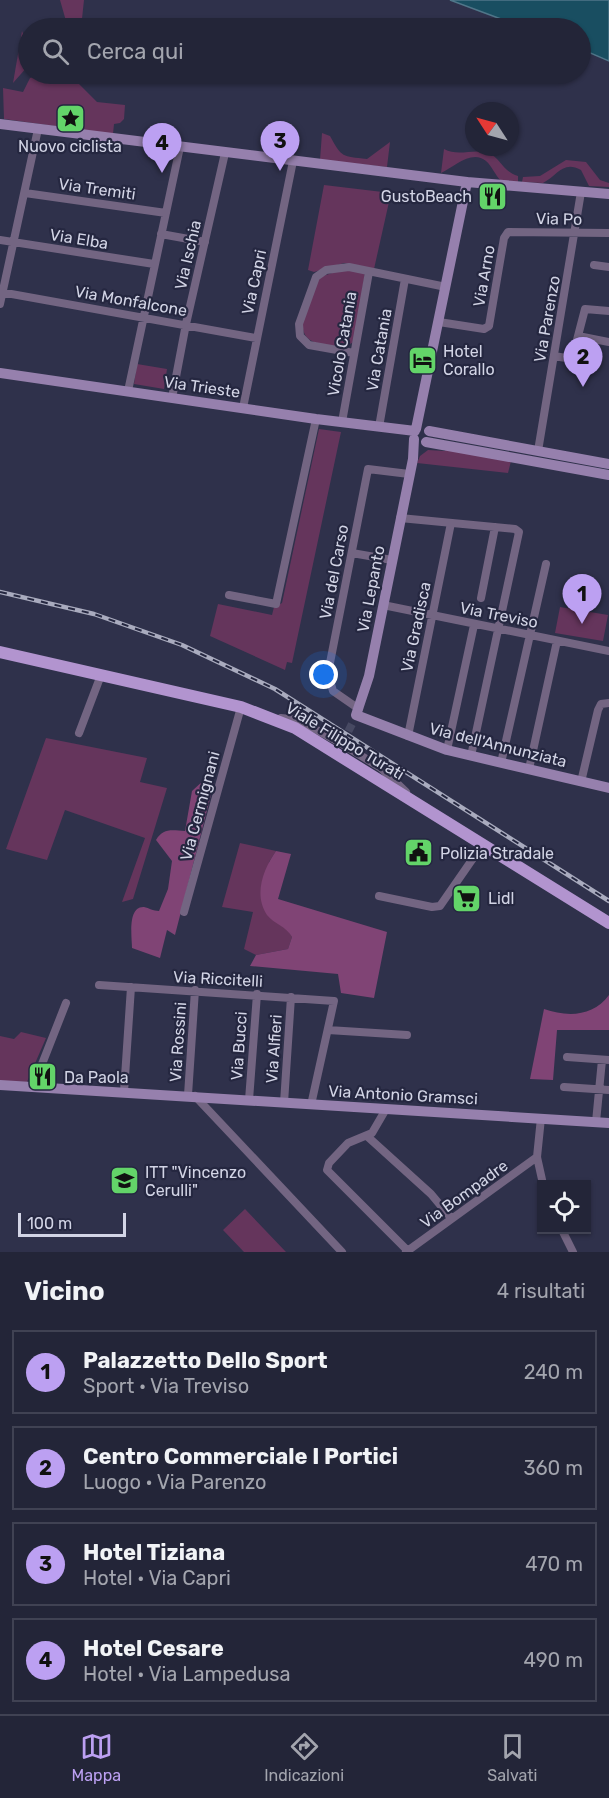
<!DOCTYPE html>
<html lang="it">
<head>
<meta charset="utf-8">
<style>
	body { margin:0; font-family:Rubik,sans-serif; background:#2b2d40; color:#f1f3f6 }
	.controls { position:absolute; right:18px; bottom:18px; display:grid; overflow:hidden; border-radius:0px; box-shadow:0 2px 4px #0004 }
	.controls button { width:54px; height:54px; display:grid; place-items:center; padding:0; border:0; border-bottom:2px solid #404253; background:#232538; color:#f1f3f6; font:30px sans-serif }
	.compass { position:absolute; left:465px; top:102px; width:54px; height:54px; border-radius:50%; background:#232538; box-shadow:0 2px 4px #0004; rotate:306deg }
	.scale { position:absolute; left:18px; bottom:15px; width:108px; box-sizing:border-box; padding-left:6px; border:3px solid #d2d4e5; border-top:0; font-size:16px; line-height:21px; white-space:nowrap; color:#d2d4e5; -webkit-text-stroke:4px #252740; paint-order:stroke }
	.you { position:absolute; left:324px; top:675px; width:21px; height:21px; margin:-15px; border:4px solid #fff; border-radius:50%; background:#1a73e8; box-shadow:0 0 0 9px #1a73e833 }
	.badge { display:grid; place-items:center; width:39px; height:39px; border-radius:50%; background:#bca0f2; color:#111; font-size:20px; font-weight:700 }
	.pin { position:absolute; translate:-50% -50px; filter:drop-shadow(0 2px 3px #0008) }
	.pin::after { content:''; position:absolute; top:32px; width:21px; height:18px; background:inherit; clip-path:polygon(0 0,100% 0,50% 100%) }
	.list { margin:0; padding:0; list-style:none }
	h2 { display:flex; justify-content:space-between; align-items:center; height:78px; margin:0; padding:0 24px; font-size:26px }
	h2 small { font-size:20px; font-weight:400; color:#a3a5ae }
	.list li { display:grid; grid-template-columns:39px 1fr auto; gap:18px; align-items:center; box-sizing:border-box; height:84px; margin:0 12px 12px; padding:0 12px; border:2px solid #404253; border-radius:0px }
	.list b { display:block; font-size:22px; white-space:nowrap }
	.list p { margin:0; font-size:20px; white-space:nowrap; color:#a3a5ae }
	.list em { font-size:20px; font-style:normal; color:#a3a5ae }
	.icon { flex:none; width:33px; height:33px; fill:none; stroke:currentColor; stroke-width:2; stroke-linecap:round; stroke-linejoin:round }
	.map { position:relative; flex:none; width:609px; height:1252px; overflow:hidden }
	.search { position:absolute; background:#232538; box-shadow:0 2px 4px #0004; left:18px; right:18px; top:18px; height:66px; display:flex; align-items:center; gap:15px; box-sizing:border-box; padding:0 21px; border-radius:33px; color:#a3a5ae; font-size:22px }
	.sheet { height:462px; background:#232538 }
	nav { display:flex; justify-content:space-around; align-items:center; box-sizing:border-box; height:84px; border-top:2px solid #404253; background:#232538; font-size:16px; color:#a3a5ae }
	nav a { display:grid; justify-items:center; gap:3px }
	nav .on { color:#bca0f2 }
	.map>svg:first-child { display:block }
	.green { fill:#65355c }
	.forest { fill:#804475 }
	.water { fill:#194e61; stroke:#507689; stroke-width:1.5 }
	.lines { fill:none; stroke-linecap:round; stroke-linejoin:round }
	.street-tunnel { stroke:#474962; stroke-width:8; stroke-dasharray:8 4; stroke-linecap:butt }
	.street { stroke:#736582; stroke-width:8 }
	.secondary { stroke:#9680ad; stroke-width:10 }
	.primary { stroke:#b294cf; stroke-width:12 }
	.rail-casing { stroke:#a9abbe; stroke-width:4.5 }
	.rail { stroke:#252740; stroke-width:2; stroke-dasharray:7; stroke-linecap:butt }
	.labels { text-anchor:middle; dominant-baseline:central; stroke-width:4.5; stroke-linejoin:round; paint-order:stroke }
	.poi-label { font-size:16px; fill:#d2d4e5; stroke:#252740; text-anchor:start }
	.street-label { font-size:16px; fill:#d2d4e5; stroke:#252740 }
</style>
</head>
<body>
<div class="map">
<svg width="609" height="1252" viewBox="0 0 609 1252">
	<rect width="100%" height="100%" fill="#2f314b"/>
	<path class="green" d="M60 0H84L81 28H68Z
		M22 31 28 47V66L13 83Z
		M39 75 50 76 60 84 73 78 97 102 125 105 124 119 120 123 114 124 113 134 4 119 3 88 23 92 30 78Z
		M322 133 330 136C342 158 342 156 367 159L390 142 387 167 320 160Z
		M444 149C459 157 473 148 488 153 501 158 503 172 518 176V182L501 181C495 175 492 166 486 161 472 149 454 167 441 173Z
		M566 160 586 162 600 180 609 183V187L589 186 581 170C563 160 558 175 543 183L522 182 523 177 540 176Z
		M324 185 391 193 374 269 344 263 314 272 308 270Z
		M341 270H355L365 273 354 342C343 348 334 346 322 344 286 339 310 300 317 278Z
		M137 364 167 369 164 389 134 384Z
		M319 429 341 432 292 663 287 662 285 670 210 636 218 604 272 615 274 607 282 603Z
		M446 449 511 461 508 473 417 463 420 456 428 450 445 451Z
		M560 607 608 615 603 641 555 633Z
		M46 738 147 758 140 782 167 788 133 899 122 902 145 838 65 810 47 860 6 849Z
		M240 843 276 851 269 862 267 914 288 930 292 937 288 949 256 955 244 949 253 912 222 907Z
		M21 1032 46 1038 27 1082 0 1081V1036L14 1039Z
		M245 1209 286 1252H244L223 1230Z"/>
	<path class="forest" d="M204 780 214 783 175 935 167 930 160 958 132 948C132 938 127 906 144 907 149 908 153 911 159 911L168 889 172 861 156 840C163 828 171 830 185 831L192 791Z
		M276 851 291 854 278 899 387 932 374 998 341 993 338 974 250 966 256 955 288 949 292 937C286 926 274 924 267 915 253 894 264 868 276 851Z
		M609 995V1030H557L553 1080 530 1079 544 1009C567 1017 593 1017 609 995Z"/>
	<path class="water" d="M450 0H609V61L581 49 580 28H525Z"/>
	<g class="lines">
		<path class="street-tunnel" d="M343 742 353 722"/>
		<path class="street" d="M25 193 166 213
			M161 234 205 242
			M0 240 154 264
			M594 265 609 267
			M0 292 256 338
			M0 304 38 129
			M439 322 484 329 489 326 504 238 508 232 609 233
			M578 336 609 342
			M354 353 309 345 300 336 299 324 316 277 326 270 349 267 446 287
			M554 356 572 359 585 309 609 311
			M128 391 180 147
			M172 398 186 324 225 153
			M243 408 293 161
			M342 422 369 272
			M379 427 405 279
			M538 451 581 192
			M400 518 515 529 519 532 471 756
			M352 553 392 560
			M229 595 276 604 316 419
			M481 598 495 527
			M383 605 609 651
			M359 709 333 691 328 673 368 469 409 474
			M281 718 299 720 342 744
			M79 733 101 675
			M408 736 451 523
			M343 742 342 744 381 768 406 792
			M447 750 474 625
			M501 763 546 564
			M529 769 557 641
			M581 782 598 710 601 704 609 703
			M379 896 432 907 440 906 483 844
			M184 912 241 707
			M99 985 334 1001 311 1105
			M328 1030 407 1035
			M567 1057 609 1060
			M33 1087 66 1003
			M564 1087 609 1090
			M124 1092 131 987
			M188 1095 195 990
			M195 1096 342 1252
			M249 1100 257 994
			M284 1103 291 997
			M386 1109 372 1133 348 1143 329 1163 327 1170 408 1251
			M541 1118 537 1157 543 1184
			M596 1122 602 1060
			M368 1137 431 1194 451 1218
			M562 1230 573 1252
			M406 1252 537 1157"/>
		<path class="secondary" d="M0 124 467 182 609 194
			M0 373 316 419 415 431
			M416 429 467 182
			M429 431 609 464
			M414 439 413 459 369 676 356 715 447 750 609 788
			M426 442 609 475
			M0 1085 609 1123"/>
		<path class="primary" d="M0 652 241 707 295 728 609 923"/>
		<defs>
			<path id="rail" d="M0 592 94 614 182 645 275 689 609 901"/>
		</defs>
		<use href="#rail" class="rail-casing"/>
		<use href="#rail" class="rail"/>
	</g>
	<defs>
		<symbol id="sight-square" viewBox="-11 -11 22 22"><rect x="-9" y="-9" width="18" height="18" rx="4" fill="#63d469" stroke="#252740"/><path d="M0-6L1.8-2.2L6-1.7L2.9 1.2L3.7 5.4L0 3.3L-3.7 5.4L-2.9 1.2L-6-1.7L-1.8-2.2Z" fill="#111"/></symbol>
		<symbol id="restaurant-square" viewBox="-11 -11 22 22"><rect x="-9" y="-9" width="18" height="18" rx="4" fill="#63d469" stroke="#252740"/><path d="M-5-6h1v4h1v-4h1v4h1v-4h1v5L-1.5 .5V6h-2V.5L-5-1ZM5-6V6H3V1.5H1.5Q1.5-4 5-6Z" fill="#111"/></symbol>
		<symbol id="hotel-square" viewBox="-11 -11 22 22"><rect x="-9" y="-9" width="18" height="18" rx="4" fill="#63d469" stroke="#252740"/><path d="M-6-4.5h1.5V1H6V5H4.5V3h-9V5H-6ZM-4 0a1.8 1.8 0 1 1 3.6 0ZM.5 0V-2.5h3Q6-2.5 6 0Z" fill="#111"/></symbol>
		<symbol id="civic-square" viewBox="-11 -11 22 22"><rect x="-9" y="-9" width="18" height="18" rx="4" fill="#63d469" stroke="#252740"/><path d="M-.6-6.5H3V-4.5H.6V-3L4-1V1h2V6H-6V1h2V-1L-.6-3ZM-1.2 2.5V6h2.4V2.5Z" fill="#111"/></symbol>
		<symbol id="supermarket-square" viewBox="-11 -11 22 22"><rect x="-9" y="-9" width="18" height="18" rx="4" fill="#63d469" stroke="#252740"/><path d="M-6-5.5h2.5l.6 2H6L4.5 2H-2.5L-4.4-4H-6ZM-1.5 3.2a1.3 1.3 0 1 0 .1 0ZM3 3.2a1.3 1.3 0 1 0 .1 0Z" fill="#111"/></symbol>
		<symbol id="school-square" viewBox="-11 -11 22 22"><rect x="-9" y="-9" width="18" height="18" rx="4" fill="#63d469" stroke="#252740"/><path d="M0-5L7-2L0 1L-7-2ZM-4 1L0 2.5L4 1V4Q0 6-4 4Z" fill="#111"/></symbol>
	</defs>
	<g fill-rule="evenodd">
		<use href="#sight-square" x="54" y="102" width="33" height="33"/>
		<use href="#restaurant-square" x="476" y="180" width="33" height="33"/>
		<use href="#hotel-square" x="406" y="344" width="33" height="33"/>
		<use href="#civic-square" x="402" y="836" width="33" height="33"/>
		<use href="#supermarket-square" x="450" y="882" width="33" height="33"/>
		<use href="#restaurant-square" x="26" y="1060" width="33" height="33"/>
		<use href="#school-square" x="108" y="1164" width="33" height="33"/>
	</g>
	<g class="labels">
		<g class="poi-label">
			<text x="70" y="146" text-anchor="middle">Nuovo ciclista</text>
			<text x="472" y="196" text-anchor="end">GustoBeach</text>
			<text x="443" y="351">Hotel<tspan x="443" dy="18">Corallo</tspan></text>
			<text x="440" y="853">Polizia Stradale</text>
			<text x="488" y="898">Lidl</text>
			<text x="64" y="1077">Da Paola</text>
			<text x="145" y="1172">ITT "Vincenzo<tspan x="145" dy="18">Cerulli"</tspan></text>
		</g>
		<g class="street-label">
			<text transform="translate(97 189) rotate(8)">Via Tremiti</text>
			<text transform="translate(559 219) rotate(1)">Via Po</text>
			<text transform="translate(79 239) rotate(9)">Via Elba</text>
			<text transform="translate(188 255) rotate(-77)">Via Ischia</text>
			<text transform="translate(484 276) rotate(-80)">Via Arno</text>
			<text transform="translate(254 282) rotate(-78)">Via Capri</text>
			<text transform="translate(131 301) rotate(10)">Via Monfalcone</text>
			<text transform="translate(547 319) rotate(-80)">Via Parenzo</text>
			<text transform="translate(342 344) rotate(-80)">Vicolo Catania</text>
			<text transform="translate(379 350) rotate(-80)">Via Catania</text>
			<text transform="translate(202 387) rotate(8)">Via Trieste</text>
			<text transform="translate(334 572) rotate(-79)">Via del Carso</text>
			<text transform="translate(371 589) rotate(-79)">Via Lepanto</text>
			<text transform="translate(499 615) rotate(11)">Via Treviso</text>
			<text transform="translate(416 627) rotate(-78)">Via Gradisca</text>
			<text transform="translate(345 741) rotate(31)">Viale Filippo Turati</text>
			<text transform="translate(498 745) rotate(14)">Via dell'Annunziata</text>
			<text transform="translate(200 806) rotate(-75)">Via Cermignani</text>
			<text transform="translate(218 979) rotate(3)">Via Riccitelli</text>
			<text transform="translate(178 1042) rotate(-86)">Via Rossini</text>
			<text transform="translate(239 1046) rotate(-86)">Via Bucci</text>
			<text transform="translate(274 1049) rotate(-86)">Via Alfieri</text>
			<text transform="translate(403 1095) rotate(3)">Via Antonio Gramsci</text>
			<text transform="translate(464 1194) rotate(-36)">Via Bompadre</text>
		</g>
	</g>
</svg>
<div class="controls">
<button><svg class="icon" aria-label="locate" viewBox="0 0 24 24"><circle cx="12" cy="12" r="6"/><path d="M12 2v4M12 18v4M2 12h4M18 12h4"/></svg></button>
</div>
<svg class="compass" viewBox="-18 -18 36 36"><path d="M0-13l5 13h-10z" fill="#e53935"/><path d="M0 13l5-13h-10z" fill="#a3a5ae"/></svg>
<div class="scale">100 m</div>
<div class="you"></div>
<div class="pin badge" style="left:582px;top:624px">1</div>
<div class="pin badge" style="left:583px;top:387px">2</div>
<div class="pin badge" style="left:280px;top:171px">3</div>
<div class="pin badge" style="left:162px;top:173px">4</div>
<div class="search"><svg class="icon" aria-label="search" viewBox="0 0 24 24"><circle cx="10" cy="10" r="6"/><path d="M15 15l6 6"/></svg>Cerca qui</div>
</div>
<section class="sheet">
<h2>Vicino<small>4 risultati</small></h2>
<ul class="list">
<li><span class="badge">1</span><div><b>Palazzetto Dello Sport</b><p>Sport · Via Treviso</p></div><em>240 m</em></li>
<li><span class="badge">2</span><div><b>Centro Commerciale I Portici</b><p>Luogo · Via Parenzo</p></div><em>360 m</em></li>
<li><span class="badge">3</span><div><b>Hotel Tiziana</b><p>Hotel · Via Capri</p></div><em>470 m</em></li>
<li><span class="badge">4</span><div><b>Hotel Cesare</b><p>Hotel · Via Lampedusa</p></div><em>490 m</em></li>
</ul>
</section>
<nav>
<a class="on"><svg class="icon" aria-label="map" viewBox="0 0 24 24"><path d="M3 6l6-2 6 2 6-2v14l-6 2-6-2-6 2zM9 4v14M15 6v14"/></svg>Mappa</a>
<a><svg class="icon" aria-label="directions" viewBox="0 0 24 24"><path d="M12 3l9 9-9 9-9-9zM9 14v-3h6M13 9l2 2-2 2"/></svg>Indicazioni</a>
<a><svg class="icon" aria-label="saved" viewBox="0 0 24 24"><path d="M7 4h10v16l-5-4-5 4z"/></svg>Salvati</a>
</nav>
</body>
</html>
